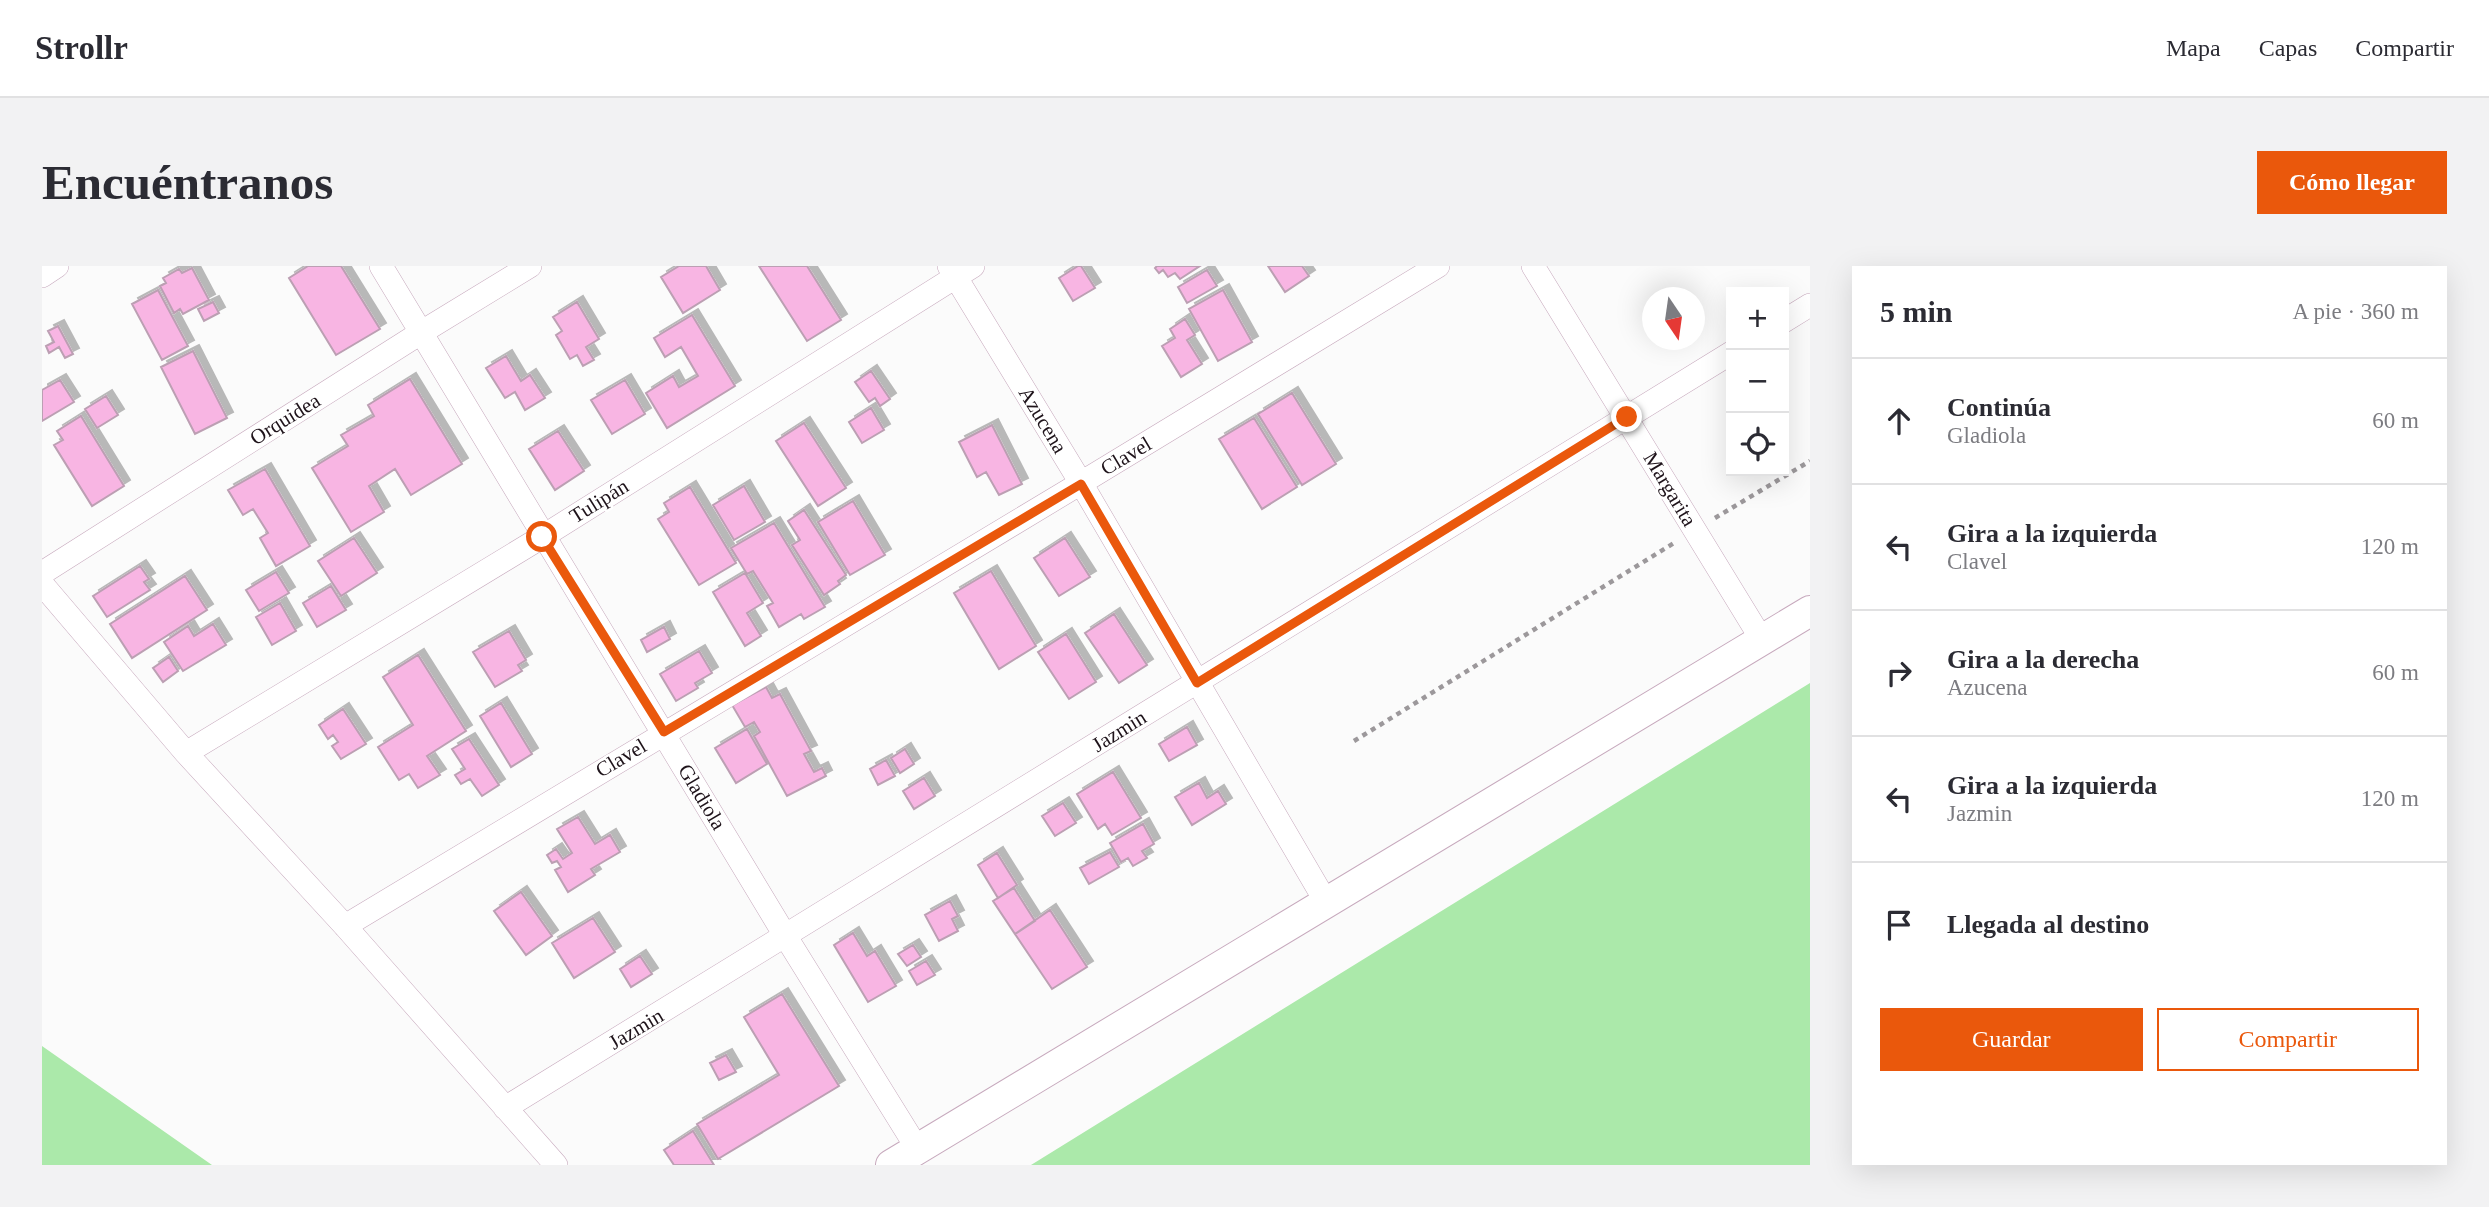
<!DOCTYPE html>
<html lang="es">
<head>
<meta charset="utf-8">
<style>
	body { margin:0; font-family:Georgia,serif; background:#f2f2f3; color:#2b2b33 }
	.controls { position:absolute; right:21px; top:21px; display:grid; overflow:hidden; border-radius:0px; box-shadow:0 7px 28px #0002 }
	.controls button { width:63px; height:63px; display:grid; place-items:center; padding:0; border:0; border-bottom:2px solid #e1e1e2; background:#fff; color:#2b2b33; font:35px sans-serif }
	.compass { position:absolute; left:1600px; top:21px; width:63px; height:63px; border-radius:50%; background:#fff; box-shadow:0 7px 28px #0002; rotate:167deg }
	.stop { position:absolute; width:21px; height:21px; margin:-16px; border:5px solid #ea580c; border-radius:50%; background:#fff }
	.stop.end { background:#ea580c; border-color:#fff; box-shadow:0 2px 7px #0008 }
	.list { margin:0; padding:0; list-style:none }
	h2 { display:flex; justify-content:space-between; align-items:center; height:91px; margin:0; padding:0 28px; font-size:30px }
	h2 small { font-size:23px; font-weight:400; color:#7c7c81 }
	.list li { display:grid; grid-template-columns:46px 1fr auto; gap:21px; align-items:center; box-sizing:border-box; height:126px; padding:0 28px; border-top:2px solid #e1e1e2 }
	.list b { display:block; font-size:26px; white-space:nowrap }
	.list p { margin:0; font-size:23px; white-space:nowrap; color:#7c7c81 }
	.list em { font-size:23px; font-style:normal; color:#7c7c81 }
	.actions { display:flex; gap:14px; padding:21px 28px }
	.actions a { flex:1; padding:16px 0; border:2px solid #ea580c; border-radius:0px; text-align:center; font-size:24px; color:#ea580c }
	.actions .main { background:#ea580c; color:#fff }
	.icon { flex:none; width:38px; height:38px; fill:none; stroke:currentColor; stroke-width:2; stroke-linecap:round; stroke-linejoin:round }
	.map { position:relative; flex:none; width:1768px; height:899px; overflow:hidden; border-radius:0px }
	header { display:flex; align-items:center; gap:42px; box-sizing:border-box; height:98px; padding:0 35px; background:#fff; border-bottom:2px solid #e1e1e2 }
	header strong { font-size:33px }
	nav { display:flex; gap:38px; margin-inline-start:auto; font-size:24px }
	.intro { display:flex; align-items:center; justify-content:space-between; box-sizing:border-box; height:168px; padding:0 42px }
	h1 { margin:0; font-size:49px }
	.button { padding:18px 32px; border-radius:0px; background:#ea580c; color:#fff; font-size:24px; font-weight:700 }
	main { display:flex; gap:42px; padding:0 42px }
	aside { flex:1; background:#fff; border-radius:0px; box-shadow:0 7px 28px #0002 }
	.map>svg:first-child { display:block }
	.green { fill:#abe9aa }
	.building { fill:#f8b5e3; stroke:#bc9fb3; stroke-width:2; filter:url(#shadow) }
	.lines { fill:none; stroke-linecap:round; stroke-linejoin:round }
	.minor-casing { stroke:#c7a9bd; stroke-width:24 }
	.tertiary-casing { stroke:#c7a9bd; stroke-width:32 }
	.path { stroke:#9c989b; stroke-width:4.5; stroke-dasharray:5 5; stroke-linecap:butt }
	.minor { stroke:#fff; stroke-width:23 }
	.tertiary { stroke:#fff; stroke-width:30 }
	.route { stroke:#ea580c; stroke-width:9 }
	.labels { text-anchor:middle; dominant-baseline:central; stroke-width:5; stroke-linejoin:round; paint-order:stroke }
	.street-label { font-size:21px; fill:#1e131a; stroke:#fff }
</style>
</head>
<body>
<header>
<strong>Strollr</strong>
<nav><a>Mapa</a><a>Capas</a><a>Compartir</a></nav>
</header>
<div class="intro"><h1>Encuéntranos</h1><a class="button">Cómo llegar</a></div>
<main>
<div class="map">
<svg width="1768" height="899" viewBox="0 0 1768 899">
	<defs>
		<filter id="shadow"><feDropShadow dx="6" dy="-6" stdDeviation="0" flood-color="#0004"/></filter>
	</defs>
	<rect width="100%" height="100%" fill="#fbfbfb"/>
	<path class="green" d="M1768 417V899H989Z
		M0 780 170 899H0Z"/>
	<path class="building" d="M266 0H299L338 63 294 89 247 12Z
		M637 0H664L678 24 641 47 619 11Z
		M717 0H765L799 54 765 75Z
		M1036 0H1039L1053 22 1031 35 1017 12Z
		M1115 0H1158L1138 13 1133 7 1126 11 1121 4 1117 7 1113 2Z
		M1226 0H1260L1267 10 1243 26Z
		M150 2 167 34 141 48 138 43 132 47 118 20 124 17 121 12 137 3 140 7Z
		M1165 4 1175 20 1145 37 1136 21Z
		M116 24 146 80 120 94 90 38Z
		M1181 24 1210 76 1176 95 1147 43Z
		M171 36 177 47 162 55 156 43Z
		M535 36 557 73 544 81 552 94 541 100 535 89 528 93 514 69 520 65 511 51Z
		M650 49 693 120 625 162 604 127 631 110 637 121 656 110 639 81 623 91 612 72Z
		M1143 53 1153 69 1145 74 1160 98 1139 111 1120 80 1133 72 1128 63Z
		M16 60 31 88 23 92 17 81 7 87 4 80 12 76 6 65Z
		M151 85 185 152 153 168 119 101Z
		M464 90 479 115 488 109 503 132 483 144 473 126 463 132 444 102Z
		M829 105 848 133 838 140 833 132 827 136 813 116Z
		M368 113 420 198 369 229 353 203 327 220 342 246 309 266 270 202 306 180 299 169 332 150 326 139Z
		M18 114 32 136 0 155V124Z
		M583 114 603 148 570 168 549 134Z
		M1250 127 1294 198 1260 219 1216 148Z
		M64 130 76 149 55 162 43 143Z
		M829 142 842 164 820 177 807 156Z
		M39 150 82 220 50 240 12 179 21 174 15 165Z
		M1212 152 1255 221 1220 243 1177 173Z
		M762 157 804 222 776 240 734 175Z
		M950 159 980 218 957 229 944 206 935 211 917 176Z
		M516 165 542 205 513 224 487 183Z
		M223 203 268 280 234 300 218 272 226 267 211 243 201 249 186 224Z
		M702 220 723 256 692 274 671 239Z
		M648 221 694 297 657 319 616 253 627 246 622 237Z
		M811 235 843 289 808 309 776 256Z
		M762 244 804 309 796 315 798 318 782 329 750 279 758 274 746 255Z
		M732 257 783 341 762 353 759 348 737 361 725 340 731 337 711 305 705 308 689 282Z
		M312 272 335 307 299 330 276 295Z
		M1023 272 1048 311 1017 330 992 292Z
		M98 300 107 313 102 316 108 324 65 351 51 330Z
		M949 305 994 380 957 403 912 327Z
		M234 306 247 327 217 345 204 324Z
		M703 307 721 337 705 347 719 370 703 380 671 326Z
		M143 310 165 344 90 392 68 358Z
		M289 320 304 344 275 361 261 337Z
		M238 337 254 365 230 379 214 351Z
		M1072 348 1105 399 1077 417 1043 367Z
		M171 358 184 379 141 405 122 376 146 360 152 370Z
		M622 361 628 373 605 386 599 374Z
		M467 365 484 394 476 399 480 405 453 421 431 386Z
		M1024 368 1054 416 1027 433 996 386Z
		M657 385 670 407 653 417 656 422 634 435 618 408Z
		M376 389 424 465 385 490 398 509 376 522 367 508 357 514 336 481 371 459 341 411Z
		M127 391 136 405 121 416 111 402Z
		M724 421 730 432 738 428 769 485 762 488 772 506 780 502 784 510 745 530 712 470 718 466 712 456 703 461 690 439Z
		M459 437 490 488 469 501 438 450Z
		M301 443 324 478 299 493 290 480 296 476 291 469 286 473 277 459Z
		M1145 461 1155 479 1127 495 1117 478Z
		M705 463 725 498 694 517 673 482Z
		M427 473 457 519 440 530 428 513 419 518 413 509 423 503 410 483Z
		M863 483 872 498 858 507 849 492Z
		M844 494 853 510 836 519 828 503Z
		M1071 506 1099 552 1070 569 1063 558 1056 563 1035 528Z
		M882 512 893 530 872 543 861 525Z
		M1157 517 1165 532 1176 525 1184 538 1150 559 1133 531Z
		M1021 537 1034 557 1013 570 1000 550Z
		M536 551 553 578 568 569 578 586 549 603 553 609 526 626 513 604 519 601 515 595 510 597 505 589 514 583 521 593 530 587 515 563Z
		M1101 558 1112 578 1100 585 1105 592 1091 600 1086 592 1079 596 1068 577Z
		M1068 586 1077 601 1047 618 1038 602Z
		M955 587 975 619 956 632 936 599Z
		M972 622 993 655 973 668 951 635Z
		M479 626 510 670 484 689 452 645Z
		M908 635 916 650 910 653 916 665 897 675 883 649Z
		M1008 644 1045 701 1010 723 973 668Z
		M551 652 573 686 532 712 510 677Z
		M811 667 825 690 833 685 854 720 826 736 792 679Z
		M871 679 879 691 865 700 856 688Z
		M598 690 610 708 589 721 578 703Z
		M884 695 893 709 875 719 867 705Z
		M740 728 797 820 676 893 655 858 737 809 702 751Z
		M684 789 694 806 677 814 668 797Z
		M651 865 672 899H632L622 884Z"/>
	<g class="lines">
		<defs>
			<path id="minor" d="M339 0 744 671 875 882
				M907 0 1039 217 1284 636
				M1491 0 1720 374
				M0 10 15 0
				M1742 55 1768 39
				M0 307 380 66 488 0
				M0 318 144 487 303 660 514 899
				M144 487 500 271 931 0
				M303 660 1039 217 1396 0
				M463 842 1689 87"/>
			<path id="tertiary" d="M849 899 1768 345"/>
		</defs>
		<use href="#minor" class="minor-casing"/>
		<use href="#tertiary" class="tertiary-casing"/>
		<path class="path" d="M1673 252 1768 195
			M1312 475 1632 277"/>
		<use href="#minor" class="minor"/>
		<use href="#tertiary" class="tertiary"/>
	</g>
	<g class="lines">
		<path class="route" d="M500 271 622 466 1039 218 1155 417 1585 151"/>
	</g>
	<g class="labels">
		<g class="street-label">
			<text transform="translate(243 153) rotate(-32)">Orquidea</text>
			<text transform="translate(1001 154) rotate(59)">Azucena</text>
			<text transform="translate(1084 190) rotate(-31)">Clavel</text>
			<text transform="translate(1628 223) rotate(59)">Margarita</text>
			<text transform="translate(557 235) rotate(-32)">Tulipán</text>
			<text transform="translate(1077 465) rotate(-32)">Jazmin</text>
			<text transform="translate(579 492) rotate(-31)">Clavel</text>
			<text transform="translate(660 531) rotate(59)">Gladiola</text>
			<text transform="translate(594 763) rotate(-31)">Jazmin</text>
		</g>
	</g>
</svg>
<div class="controls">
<button>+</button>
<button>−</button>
<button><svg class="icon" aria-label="locate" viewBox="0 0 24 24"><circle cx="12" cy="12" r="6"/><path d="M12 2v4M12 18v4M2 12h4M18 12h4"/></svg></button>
</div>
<svg class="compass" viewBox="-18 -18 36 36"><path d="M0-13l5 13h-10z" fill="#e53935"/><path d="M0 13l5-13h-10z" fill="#7c7c81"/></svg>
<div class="stop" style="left:500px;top:271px"></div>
<div class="stop end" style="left:1585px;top:151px"></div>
</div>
<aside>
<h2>5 min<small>A pie · 360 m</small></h2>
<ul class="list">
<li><svg class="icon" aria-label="ahead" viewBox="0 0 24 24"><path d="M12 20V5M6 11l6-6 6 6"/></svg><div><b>Continúa</b><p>Gladiola</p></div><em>60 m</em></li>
<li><svg class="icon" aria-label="left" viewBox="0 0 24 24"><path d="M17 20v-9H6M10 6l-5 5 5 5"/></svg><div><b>Gira a la izquierda</b><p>Clavel</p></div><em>120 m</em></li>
<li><svg class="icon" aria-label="right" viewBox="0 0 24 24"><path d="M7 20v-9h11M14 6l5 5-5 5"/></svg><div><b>Gira a la derecha</b><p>Azucena</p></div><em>60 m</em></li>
<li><svg class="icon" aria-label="left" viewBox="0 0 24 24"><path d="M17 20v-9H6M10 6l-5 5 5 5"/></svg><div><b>Gira a la izquierda</b><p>Jazmin</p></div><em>120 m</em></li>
<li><svg class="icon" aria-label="arrive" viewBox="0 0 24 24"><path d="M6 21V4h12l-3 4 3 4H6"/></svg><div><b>Llegada al destino</b></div></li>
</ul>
<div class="actions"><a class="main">Guardar</a><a>Compartir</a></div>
</aside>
</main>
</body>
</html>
